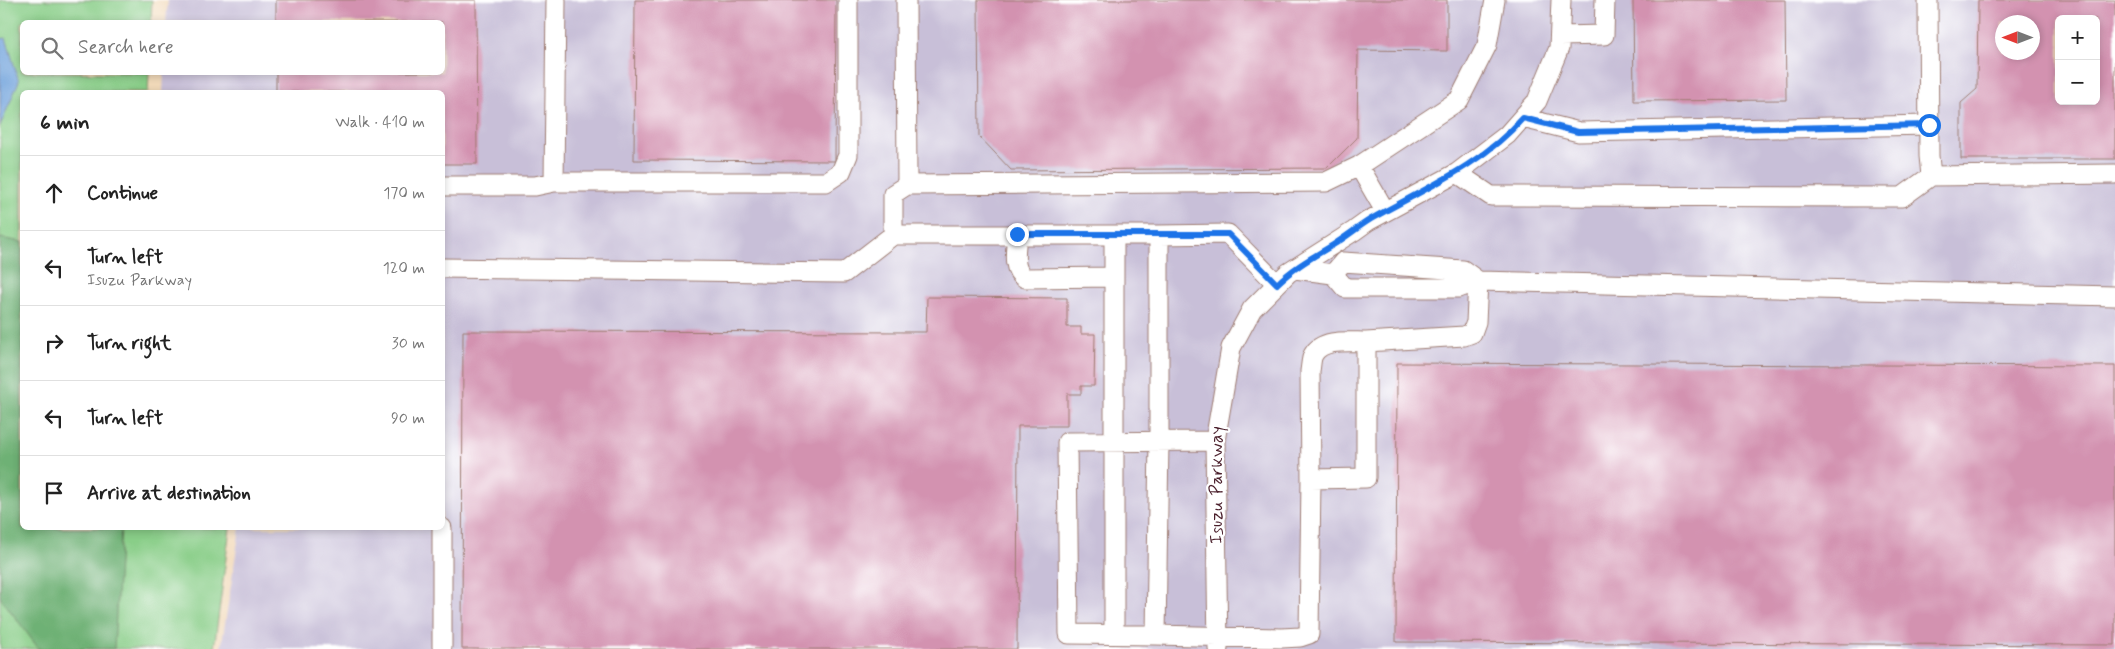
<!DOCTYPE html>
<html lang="en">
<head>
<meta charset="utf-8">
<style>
	body { margin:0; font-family:Mynerve,sans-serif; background:#f2f2f2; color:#222 }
	.controls { position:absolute; right:15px; top:15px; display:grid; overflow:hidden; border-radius:8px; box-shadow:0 2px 8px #0003 }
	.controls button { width:45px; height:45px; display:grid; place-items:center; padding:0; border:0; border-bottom:1px solid #e0e0e0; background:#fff; color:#222; font:25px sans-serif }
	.compass { position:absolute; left:1995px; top:15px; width:45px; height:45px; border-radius:50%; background:#fff; box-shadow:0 2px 8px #0003; rotate:270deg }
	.stop { position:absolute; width:15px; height:15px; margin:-11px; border:4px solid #1a73e8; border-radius:50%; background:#fff }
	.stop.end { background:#1a73e8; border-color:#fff; box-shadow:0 1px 5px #0008 }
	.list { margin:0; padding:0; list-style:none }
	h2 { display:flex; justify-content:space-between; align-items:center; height:65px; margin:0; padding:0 20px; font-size:21px }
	h2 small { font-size:16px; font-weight:400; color:#767676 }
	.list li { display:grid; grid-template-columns:32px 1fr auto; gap:15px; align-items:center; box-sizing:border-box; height:75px; padding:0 20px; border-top:1px solid #e0e0e0 }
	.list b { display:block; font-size:19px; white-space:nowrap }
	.list p { margin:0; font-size:16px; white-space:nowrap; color:#767676 }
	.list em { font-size:16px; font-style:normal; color:#767676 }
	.icon { flex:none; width:28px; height:28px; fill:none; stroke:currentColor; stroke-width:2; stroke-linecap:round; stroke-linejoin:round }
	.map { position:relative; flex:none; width:2115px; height:649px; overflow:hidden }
	.search { position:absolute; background:#fff; box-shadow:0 2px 8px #0003; left:20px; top:20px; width:425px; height:55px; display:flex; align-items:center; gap:12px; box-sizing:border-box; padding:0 18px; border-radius:8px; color:#767676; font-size:19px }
	.panel { position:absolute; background:#fff; box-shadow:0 2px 8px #0003; left:20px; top:90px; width:425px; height:440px; border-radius:8px }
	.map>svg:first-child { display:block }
	.industrial { fill:#c8bfd8; fill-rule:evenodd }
	.green { fill:#89ce88; stroke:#6a765a }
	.forest { fill:#6eb174; stroke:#5c6850 }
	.water { fill:#70a2db; stroke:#5d6083 }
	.building { fill:#d392b0; fill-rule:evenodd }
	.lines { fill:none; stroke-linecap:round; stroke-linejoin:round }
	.minor-casing { stroke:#9e7c72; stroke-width:21 }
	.minor { stroke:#fff; stroke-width:19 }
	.route { stroke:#1a73e8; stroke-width:6 }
	.labels { text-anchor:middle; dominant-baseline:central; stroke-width:4.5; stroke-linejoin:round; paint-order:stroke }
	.street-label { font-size:18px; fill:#4a1f2b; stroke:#fff }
</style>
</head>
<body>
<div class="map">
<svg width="2115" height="649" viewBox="0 0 2115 649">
	<rect width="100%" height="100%" fill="#fff"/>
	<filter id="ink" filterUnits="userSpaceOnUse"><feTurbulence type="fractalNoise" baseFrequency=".02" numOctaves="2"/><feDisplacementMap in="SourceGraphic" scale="10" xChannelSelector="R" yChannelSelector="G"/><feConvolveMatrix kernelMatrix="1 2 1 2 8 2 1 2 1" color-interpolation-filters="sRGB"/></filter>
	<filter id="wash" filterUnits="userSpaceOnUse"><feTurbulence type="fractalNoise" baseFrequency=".0096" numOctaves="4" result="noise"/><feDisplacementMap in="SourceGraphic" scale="20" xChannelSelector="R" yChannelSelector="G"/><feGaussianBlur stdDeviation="1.12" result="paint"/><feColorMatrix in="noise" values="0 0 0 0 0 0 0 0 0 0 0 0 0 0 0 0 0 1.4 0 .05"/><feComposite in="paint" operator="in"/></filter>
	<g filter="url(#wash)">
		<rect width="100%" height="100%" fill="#f2daba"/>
		<path class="industrial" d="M168 0H2115V649H221L240 528H442V92H163L164 73 442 72V22H166ZM2059 19H2096V101H2059ZM2002 22H2032V52H2002Z"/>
		<path class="green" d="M0 0H152L151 22H22V72L149 73 148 92H22V528H230L214 649H0Z"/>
		<path class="forest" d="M0 238 22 242V528H121L114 649H39L0 597Z"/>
		<path class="water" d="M6 38 19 81 0 126V39Z"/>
		<g id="blocks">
			<path class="building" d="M276 0H476L477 164H442V92H276V72H442V22H276Z
				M635 0H836L835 161 634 160Z
				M978 0H1447V51L1358 50 1357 138 1327 168 1011 170 979 136Z
				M1633 0H1785L1786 100 1634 101Z
				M1978 0H2115V159H1961V103L1977 89ZM2059 19H2096V101H2059ZM2002 22H2032V52H2002Z
				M927 297 1067 298V327H1081V334H1095L1094 386H1081V394H1067V426H1018L1017 649H462L463 331 926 332Z
				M1397 363 2115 366V645L1396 642Z"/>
		</g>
	</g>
	<g filter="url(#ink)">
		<use href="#blocks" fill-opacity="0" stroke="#9e7c72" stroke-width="1"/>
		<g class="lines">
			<defs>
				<path id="minor" d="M906 0 907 185 1326 182 1359 166
					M1928 0 1929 156 1931 176
					M1560 36 1604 35 1605 0
					M1523 118 1579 132 1929 125
					M1457 173 1491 196 1902 197 1931 176 2115 174
					M554 182H826L841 172 848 155V0
					M442 186H535L554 182 556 0
					M1385 211 1359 166 1459 100 1487 45 1495 0
					M893 235V194L907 185
					M1017 235C1016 248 1011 270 1025 278L1114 277
					M1114 235V634
					M442 268 844 273 893 235H1159
					M1295 269 1333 274 1345 288H1459L1478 281 1463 270 1343 262 1333 274
					M1277 284 1228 234 1159 235V441L1156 635 1282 638 1300 637 1309 634 1311 479
					M1366 342C1350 342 1322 338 1313 355 1311 359 1311 366 1310 371L1311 479 1366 478V342L1464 336 1472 333 1476 322 1478 281 2115 296
					M442 528V647
					M1156 635 1069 634 1067 442 1215 441
					M1218 649 1215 441 1231 348 1252 309 1288 273 1354 231 1368 221 1457 173 1507 135 1537 101 1559 48 1561 0"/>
			</defs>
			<use href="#minor" class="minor-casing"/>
			<use href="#minor" class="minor"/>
		</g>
	</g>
	<g class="lines" filter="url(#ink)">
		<path class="route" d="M1017 234H1228L1277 284C1293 268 1313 257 1333 245 1346 237 1358 227 1371 219 1424 189 1482 165 1523 118L1578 132 1929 125"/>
	</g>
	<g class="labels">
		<g class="street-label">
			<text transform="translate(1217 485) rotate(-90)">Isuzu Parkway</text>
		</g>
	</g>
</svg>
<div class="controls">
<button>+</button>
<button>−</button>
</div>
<svg class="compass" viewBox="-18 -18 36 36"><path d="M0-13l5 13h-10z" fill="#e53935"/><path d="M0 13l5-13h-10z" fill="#767676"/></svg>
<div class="stop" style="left:1929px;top:125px"></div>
<div class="stop end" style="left:1017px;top:234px"></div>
<div class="search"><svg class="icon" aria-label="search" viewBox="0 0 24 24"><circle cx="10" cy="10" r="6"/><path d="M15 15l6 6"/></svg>Search here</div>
<section class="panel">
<h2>6 min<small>Walk · 410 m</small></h2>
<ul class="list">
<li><svg class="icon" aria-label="ahead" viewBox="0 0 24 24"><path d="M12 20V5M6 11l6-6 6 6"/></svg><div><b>Continue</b></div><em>170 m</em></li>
<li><svg class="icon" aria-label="left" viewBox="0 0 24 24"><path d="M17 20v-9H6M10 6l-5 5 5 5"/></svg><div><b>Turn left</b><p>Isuzu Parkway</p></div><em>120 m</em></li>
<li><svg class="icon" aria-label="right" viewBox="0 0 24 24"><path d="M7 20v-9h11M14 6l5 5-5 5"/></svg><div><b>Turn right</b></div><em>30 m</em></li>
<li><svg class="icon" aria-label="left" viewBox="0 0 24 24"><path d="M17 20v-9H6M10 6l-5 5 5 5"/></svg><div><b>Turn left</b></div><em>90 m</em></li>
<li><svg class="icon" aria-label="arrive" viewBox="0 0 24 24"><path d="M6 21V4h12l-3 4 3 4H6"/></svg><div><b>Arrive at destination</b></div></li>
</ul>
</section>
</div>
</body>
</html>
